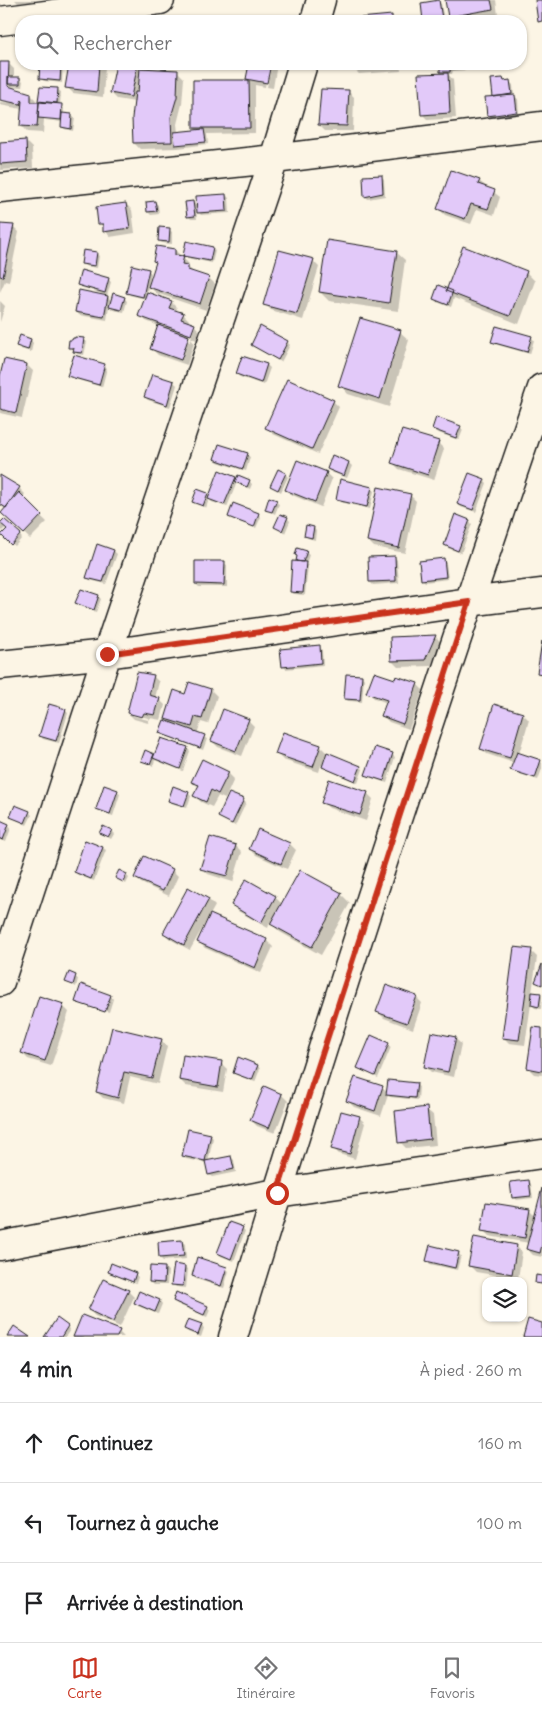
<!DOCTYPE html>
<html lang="fr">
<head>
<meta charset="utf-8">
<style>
	body { margin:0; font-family:Delius,sans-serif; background:#f2f2f2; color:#202124 }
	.controls { position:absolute; right:15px; bottom:15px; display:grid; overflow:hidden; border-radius:10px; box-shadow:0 1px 4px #0004 }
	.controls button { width:45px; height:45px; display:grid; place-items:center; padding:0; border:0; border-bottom:1px solid #e0e0e0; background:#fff; color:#202124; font:25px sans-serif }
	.stop { position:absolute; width:15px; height:15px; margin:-11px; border:4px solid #c8321e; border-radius:50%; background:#fff }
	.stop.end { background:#c8321e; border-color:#fff; box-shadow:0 1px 5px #0008 }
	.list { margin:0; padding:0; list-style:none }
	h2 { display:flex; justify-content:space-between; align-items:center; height:65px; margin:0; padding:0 20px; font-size:21px }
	h2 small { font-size:16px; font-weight:400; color:#757577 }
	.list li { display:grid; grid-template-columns:32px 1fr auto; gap:15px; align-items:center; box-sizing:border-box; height:80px; padding:0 20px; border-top:1px solid #e0e0e0 }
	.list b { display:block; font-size:19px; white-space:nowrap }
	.list em { font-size:16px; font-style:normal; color:#757577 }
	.icon { flex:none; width:28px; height:28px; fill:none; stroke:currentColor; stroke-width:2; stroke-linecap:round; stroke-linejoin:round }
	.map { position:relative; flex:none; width:542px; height:1337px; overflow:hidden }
	.search { position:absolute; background:#fff; box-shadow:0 1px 4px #0004; left:15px; right:15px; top:15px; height:55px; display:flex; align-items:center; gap:12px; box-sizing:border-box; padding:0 18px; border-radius:20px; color:#757577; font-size:19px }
	.sheet { height:305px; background:#fff }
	nav { display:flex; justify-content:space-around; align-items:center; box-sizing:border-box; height:70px; border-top:1px solid #e0e0e0; background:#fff; font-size:14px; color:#757577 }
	nav a { display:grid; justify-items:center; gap:2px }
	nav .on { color:#c8321e }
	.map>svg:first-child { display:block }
	.shadow { fill:#0003; fill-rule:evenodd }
	.building { fill:#e2c9f9; stroke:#1c1c1c }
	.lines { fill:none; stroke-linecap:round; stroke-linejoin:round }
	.minor-casing { stroke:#1c1c1c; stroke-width:31 }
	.minor { stroke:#fcf5e5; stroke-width:28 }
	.route { stroke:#c8321e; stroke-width:6 }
</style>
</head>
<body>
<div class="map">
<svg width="542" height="1337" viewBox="0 0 542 1337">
	<rect width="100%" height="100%" fill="#fcf5e5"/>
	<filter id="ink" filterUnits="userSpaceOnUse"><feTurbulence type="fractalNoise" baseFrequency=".02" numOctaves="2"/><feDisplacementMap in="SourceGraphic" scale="10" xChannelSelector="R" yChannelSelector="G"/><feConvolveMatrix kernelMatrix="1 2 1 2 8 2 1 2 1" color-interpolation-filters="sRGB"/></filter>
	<g filter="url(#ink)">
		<path class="shadow" d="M15 0H35L34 2 18 3Z
			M454 0H496L498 15 454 21 449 16Z
			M438 1 441 4 444 21H425Z
			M391 17 396 21H350Z
			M0 63H8L14 69V78H20L23 81 22 87 9 86V88L30 94 36 100V104H43L40 101 58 90 61 92 60 105 64 108V114L72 115 75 118 73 131 65 129 62 127 63 122 44 120 43 133 27 132 21 126 22 109 0 105V102L13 103 14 100 0 99ZM44 117 67 119V121L44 120Z
			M42 64H63L62 83 44 81 41 78Z
			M70 64H101L105 67 103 97 73 93 67 87Z
			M117 64H145L144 69 178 72 184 78 182 104 177 124 178 133 197 131 194 128 247 81 250 64H269L265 87 255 85V133L207 134 208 144 178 148 140 149 134 143 135 102 117 99 111 93Z
			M272 64H277L273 88 267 87Z
			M330 64H400L401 71 359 74 356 71 336 69Z
			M441 64H466L467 70 453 71 452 74H448L453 80 456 118 428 120 422 114 444 74 441 71Z
			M503 79 506 82H510L513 85 514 96 518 99 519 115 491 118 488 115Z
			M348 91 354 97 353 131H325L319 125Z
			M26 142 32 148 33 168 0 170V143Z
			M381 176 384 179 385 196 368 199 365 196Z
			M479 181 500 197 494 215 477 209 471 224 445 215 439 209Z
			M226 195 229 198 230 213 201 215 196 210 197 219H191L188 216 193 202 198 207Z
			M155 202 158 205 159 214 151 215 148 212Z
			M126 204 132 210 135 233 110 237 100 223Z
			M13 226 19 232 9 282 5 281 0 292V238Z
			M169 229 172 232V244L162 243 160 241Z
			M212 248 215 251 212 263 187 258 185 255Z
			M175 250 189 264 188 267 194 273 209 278 215 284 206 310 156 293 148 285 147 293 171 302 177 308 176 311 183 314 189 320 188 323 194 325 200 331 197 340 191 338 195 326H192L187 341 190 342 191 339 194 343 187 365 158 355 152 349 159 326 146 321 140 315 146 299 130 295 128 292 148 270 151 273 149 283H151L157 263 154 260Z
			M396 252 405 260 398 311 329 301 320 292Z
			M97 254 99 256 97 268 85 266 83 264Z
			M313 261 319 267 303 320 271 310 265 304Z
			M526 272 535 281 519 324 454 298 451 307 437 302 434 299 448 290Z
			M108 279 111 282 107 296 112 301 124 298 127 301 124 312 113 310 109 306 107 320 79 315 77 312 106 296V295L81 287 79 285Z
			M0 301 5 306 0 322Z
			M400 332 409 340 389 407 348 394 340 385Z
			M531 337 534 340 530 354 495 344 492 341Z
			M76 338 84 339 87 342 84 355 77 354 75 350 69 347Z
			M31 340 33 343 31 352 21 349 18 346Z
			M287 342 290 345 281 362 255 347Z
			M242 357 267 365 270 368 264 385 240 377 237 374Z
			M5 361 27 365 33 371 22 418 0 413V382Z
			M104 365 107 368 102 387 72 378 69 375Z
			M152 375 174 382 177 385 170 407 148 400 145 397Z
			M333 401 339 407 318 454 273 434 267 428Z
			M460 427 463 430 459 440 436 432 433 429Z
			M438 443 444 449 434 480 399 469 393 463Z
			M247 455 250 457 246 471 218 462 216 459Z
			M333 457 349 463 352 466 347 478 331 472 328 469Z
			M326 473 332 479 321 507 292 495 286 489Z
			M285 474 288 477 281 492 272 486Z
			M0 477 19 488 25 494 22 498 47 522 30 539 3 513 6 509 0 505Z
			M235 478 237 480 249 481 252 484 250 489 237 482 227 507 212 502 209 499 206 508 193 501 207 494 210 497Z
			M484 480 487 483 476 512 461 507 459 504Z
			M371 488 374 491 370 509 340 502 337 500Z
			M410 495 416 501 405 553 374 547 368 541Z
			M270 499 279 504 275 514 266 509Z
			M258 514 261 517 256 528 232 519 230 516Z
			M287 518 290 521 285 533 276 527Z
			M4 521 22 538 15 546 3 535 8 529 6 527 1 532 0 531V525Z
			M469 521 472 524 461 553 448 548 445 545Z
			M314 528 316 531 315 540 308 538 305 535Z
			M98 546 114 551 117 554 106 584 90 580 87 577Z
			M306 553 309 555 306 564 308 566 305 595 294 594 291 592 298 557 296 555Z
			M395 557 397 560 399 583 373 585 370 582Z
			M443 560 446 563 448 579 425 582 422 579Z
			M224 563 227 565V587H199L196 584Z
			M98 596 101 599 96 612 80 606 77 603Z
			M435 636 441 642 431 666 398 667 392 661Z
			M319 647 322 650 323 665 286 669 283 666Z
			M153 676 159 682 155 698 159 699 165 705 161 720 150 718 148 723 134 719 128 713ZM133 714 148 718V720L133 716Z
			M362 676 364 679 362 702 348 701 345 698Z
			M417 684 423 690 409 729 389 722 383 716 387 703 374 698 368 692Z
			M211 690 217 696 208 724 201 722 197 734 207 739 203 750 164 735 161 733 173 725 167 718 186 695Z
			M65 710 68 713 59 743 43 739 41 736Z
			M523 714 529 720 519 754 542 763V769L538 780 515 772 512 770 514 763 487 754 481 748Z
			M248 720 254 726 242 756 218 747 212 741Z
			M320 746 328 754 361 767 363 769 358 783 326 769 321 765 319 772 283 760 277 754Z
			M187 748 190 751 183 771 155 760 153 766 142 760 146 752 156 756Z
			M392 755 395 757 387 783 369 777 367 774Z
			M228 773 234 779 225 799 218 796 212 807 201 802 195 796 199 787 193 781Z
			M117 791 120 794 113 816 100 812 97 809Z
			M188 793 191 796 187 808 172 803 169 800Z
			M367 793 373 799 366 821 329 808 323 802Z
			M243 800 246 803 235 826 219 817Z
			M29 812 32 815 27 825 11 817Z
			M0 822 11 828 6 842 0 840Z
			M259 830 290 844 296 850 287 869 256 855 250 849Z
			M111 831 114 834 111 839 101 833Z
			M236 846 242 852 233 882 208 874 202 868Z
			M103 848 106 850 94 881 78 875 75 872Z
			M172 870 178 876 169 896 141 883 135 877Z
			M126 875 129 878 126 884 116 878Z
			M246 881 275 897 282 904 341 894 350 903 321 955 280 932 270 922 268 928 238 911 233 905Z
			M189 889 209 900 215 906 210 915 267 941 273 947 261 973 205 948 199 942 209 921 207 920 190 950 170 939 164 933Z
			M531 951 537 957 532 993 540 994 542 996 541 1009 535 1008 531 1004 525 1045 509 1043 503 1037Z
			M69 974 78 979 76 987 67 981Z
			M111 996 113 999 109 1012 76 1002Z
			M416 997 422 1003 413 1029 384 1018 378 1012Z
			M63 1006 69 1012 51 1066 28 1059 22 1053Z
			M542 1029V1075L534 1074 528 1068Z
			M372 1037 391 1047 378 1078 359 1068Z
			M455 1038 461 1044 454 1077 431 1072 425 1066Z
			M161 1040 167 1046 158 1084 130 1077 124 1103 103 1098 97 1092Z
			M221 1063 227 1069 223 1092 186 1086 180 1080Z
			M258 1066 260 1069 255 1082 237 1075 234 1072Z
			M416 1084 419 1087 418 1100 390 1097 388 1095 381 1116 354 1107 348 1101 382 1088 388 1093Z
			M264 1088 282 1095 288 1101 275 1133 257 1126 251 1120Z
			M426 1109 433 1115 436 1145 406 1148 400 1142Z
			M359 1117 365 1123 355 1159 339 1154 333 1148Z
			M210 1135 213 1138 208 1162 231 1157 234 1160 236 1172 212 1177 209 1175 207 1163 186 1159 184 1156Z
			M529 1181 531 1184 533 1198 516 1200 513 1197Z
			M542 1193V1257L533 1255 527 1249 529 1243 489 1236 483 1230 529 1210 536 1217Z
			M242 1228 245 1231 234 1261 221 1256 218 1253Z
			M182 1241 185 1244 186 1259 163 1261 160 1258Z
			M516 1246 522 1252 518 1279 476 1272 470 1266Z
			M458 1253 461 1256 457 1270 430 1264 428 1261Z
			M175 1266 185 1267 188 1270 186 1288 176 1287 173 1284Z
			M165 1268 168 1271 167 1285H153L150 1282Z
			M226 1268 229 1271 224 1288 196 1279 193 1276Z
			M109 1271 135 1274 138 1277 136 1283 112 1274Z
			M128 1291 134 1297 120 1327 95 1316 89 1310Z
			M140 1293 160 1301 162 1304 158 1314 138 1306 135 1303Z
			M174 1301 207 1307 210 1310 207 1317 177 1304Z
			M188 1321 201 1326 204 1328 201 1337 188 1332 185 1329Z
			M67 1327 70 1330 65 1337H46Z
			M119 1332 124 1337H75Z"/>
		<path class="building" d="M439 0 442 19 423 21 421 3Z
			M445 0H491L493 9 448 17Z
			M535 0H542V21L538 22Z
			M392 15V21H349L348 19Z
			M0 62H9L8 86 31 93V102H39L37 127 20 126 22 100 20 104 0 100Z
			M40 64H61L60 81 39 79Z
			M69 64H99L97 92 65 88Z
			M116 64H138L131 97 110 93Z
			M249 64H271L267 83 246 79Z
			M331 64H395V65L351 68V65Z
			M440 64H450V72H440Z
			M450 64H464V68L450 69Z
			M140 68 178 70 177 97 171 117 172 142 133 143 132 118 135 92H138Z
			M448 73 450 113 421 115 418 74Z
			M8 77H20V84H8Z
			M503 78 504 81 510 80 512 94 493 97 491 79Z
			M193 80H249L250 128H193Z
			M40 87 58 88 57 103 38 101Z
			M321 89 349 90 347 126 318 125Z
			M515 95 517 112 487 116 485 97Z
			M39 102 62 104 61 120 38 118Z
			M62 113 72 114 71 129 61 127Z
			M204 129 206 142 175 145 174 132Z
			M26 140 27 162 0 164V142Z
			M451 170 480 180 478 184 495 190 488 209 471 204 465 219 437 209Z
			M382 175 383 193 364 197 363 176Z
			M226 194 227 211 197 213 196 196Z
			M155 201 157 211 147 212 146 202Z
			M193 201 195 216 187 217 185 202Z
			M126 203 130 228 103 232V224H98L96 207Z
			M0 224 14 225 3 277 0 276Z
			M159 227 170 228 169 242 158 241Z
			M327 240 397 251 389 303 319 292Z
			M186 241 213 247 210 261 183 256Z
			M156 246 175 249V255L184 256 182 264 188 265V270L209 277 200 304 148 287 156 262 153 261Z
			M463 246 527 271 510 316 446 291Z
			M83 250 97 252 95 266 81 264Z
			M279 250 314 259 297 314 263 305Z
			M132 265 149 269 143 297 126 293Z
			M81 270 109 278 105 293 77 285Z
			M438 285 453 291 448 305 433 299Z
			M79 290 108 296 104 317 75 312Z
			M147 292 172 301 169 308 184 313 181 319 195 324 191 335 138 316Z
			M113 293 125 297 121 310 109 307Z
			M360 318 401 330 380 399 338 386Z
			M158 325 189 336 181 360 150 349Z
			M260 326 288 341 278 360 251 345Z
			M496 326 532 336 527 352 491 342Z
			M20 335 31 339 28 350 16 346Z
			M75 337 84 338 82 353 73 352 74 348H68L69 340H72L73 338H75Z
			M74 355 105 364 99 385 67 376Z
			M242 356 267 364 261 383 236 374Z
			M4 359 27 364 16 413 0 409V376Z
			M152 374 174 381 167 405 144 397Z
			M287 379 334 400 312 449 265 428Z
			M436 417 461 426 456 438 432 429Z
			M402 430 439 441 428 475 391 463Z
			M219 444 248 453 243 469 214 459Z
			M332 455 349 462 344 476 327 469Z
			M297 460 327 472 315 502 285 490Z
			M278 469 286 473 278 490 270 486Z
			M219 470 236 477 224 505 208 499Z
			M469 473 485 479 473 510 457 504Z
			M0 475 20 487 6 508 0 504Z
			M238 475 250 480 247 487 235 482Z
			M340 479 372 487 367 507 336 500Z
			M378 487 411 494 399 548 367 541Z
			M197 489 208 493 203 506 192 502Z
			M19 492 42 515 24 534 1 513Z
			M269 497 277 500 272 512 265 510Z
			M233 503 259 513 254 527 228 517Z
			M280 514 288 517 282 531 274 527Z
			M455 514 470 520 458 551 444 545Z
			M4 519 21 534 11 545 1 535 7 529 0 523Z
			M306 525 314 527 312 538 304 536Z
			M97 544 114 550 103 582 86 578Z
			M297 548 307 551 303 562 296 561 297 556 295 555Z
			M395 556 396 581 369 582 368 557Z
			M444 558 446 577 421 580 419 561Z
			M195 561H225L224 585 195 584Z
			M292 561 306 562 303 593 290 592Z
			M81 589 99 595 94 610 75 603Z
			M436 635 425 660 391 661 390 637Z
			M542 641V674L537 673Z
			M320 645 321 663 282 667 280 649Z
			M137 672 154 675 149 695 160 698 155 715 144 713 142 717 127 713Z
			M374 672 395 679 396 676 418 683 403 724 381 716 387 700 366 693Z
			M346 674 362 675 360 700 344 699Z
			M189 682 211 689 202 719 195 717 192 727 165 719 174 690 185 694Z
			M49 704 66 709 56 741 39 736Z
			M494 704 523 713 510 758 480 749Z
			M223 709 249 719 236 751 211 741Z
			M164 720 205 735 200 748 159 733Z
			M283 732 321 745 313 767 275 754Z
			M161 738 188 747 180 769 153 758Z
			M375 747 393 753 384 781 365 775Z
			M145 750 154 754 150 764 141 761Z
			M327 752 361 766 355 781 322 767Z
			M517 752 541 760 535 778 510 770Z
			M202 759 229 772 218 794 211 790 206 802 193 796 199 785 191 782Z
			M329 779 368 792 360 815 321 803Z
			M104 785 118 790 110 814 96 809Z
			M173 786 189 792 184 806 168 801Z
			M229 793 244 799 232 824 218 817Z
			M15 805 30 811 25 823 10 817Z
			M0 820 9 824 3 840 0 839Z
			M103 826 112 830 108 837 99 833Z
			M258 829 290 843 281 864 249 849Z
			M210 837 236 845 227 876 200 869Z
			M85 840 103 847 91 879 74 872Z
			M144 856 173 869 163 891 134 878Z
			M119 870 127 874 123 882 115 878Z
			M300 870 342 893 312 947 270 924Z
			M246 879 276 896 261 923 231 905Z
			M188 887 209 899 184 945 163 933Z
			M210 914 267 939 255 968 197 942Z
			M514 947 532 949 519 1040 502 1038Z
			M542 964V985L535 982Z
			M69 972 76 975 73 985 65 982Z
			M81 984 111 995 105 1012 75 1002Z
			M386 985 417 996 407 1023 376 1012Z
			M532 992 541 993 539 1007 531 1005Z
			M39 996 64 1004 45 1061 21 1053Z
			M112 1027 162 1039 152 1078 124 1072 118 1098 96 1092Z
			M533 1027 542 1028V1071L527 1068Z
			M431 1032 456 1037 448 1072 424 1067Z
			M371 1035 389 1043 375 1076 357 1068Z
			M183 1055 222 1061 218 1087 179 1080Z
			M238 1057 258 1065 252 1080 233 1073Z
			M355 1077 383 1086 375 1111 346 1101Z
			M388 1080 417 1083 415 1098 386 1095Z
			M264 1086 282 1094 269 1128 250 1120Z
			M427 1107 430 1139 398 1143 395 1111Z
			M341 1111 360 1116 350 1154 331 1149Z
			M188 1129 211 1134 205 1161 182 1156Z
			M231 1156 234 1169 208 1175 205 1161Z
			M529 1180 531 1196 512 1198 510 1182Z
			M542 1188V1245L540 1253 526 1249Z
			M486 1202 530 1209 525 1238 481 1231Z
			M229 1222 243 1227 231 1259 217 1253Z
			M474 1237 517 1245 512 1274 468 1266Z
			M182 1240 184 1256 159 1258 158 1242Z
			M430 1245 459 1252 455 1268 426 1261Z
			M197 1257 227 1267 221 1286 192 1276Z
			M111 1263 136 1273 133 1282 108 1272Z
			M174 1264 185 1266 183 1286 171 1285Z
			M150 1266 165 1267 164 1283 149 1282Z
			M536 1275 542 1276V1284L535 1283Z
			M103 1279 129 1290 113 1322 88 1310Z
			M139 1291 160 1300 155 1312 134 1303Z
			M176 1292 208 1306 204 1315 173 1301Z
			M82 1315 120 1330 117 1337H73Z
			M57 1318 68 1326 61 1337H44Z
			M188 1319 202 1324 198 1335 184 1329Z
			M528 1319 542 1323V1337H523Z
			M14 1326 30 1337H7Z"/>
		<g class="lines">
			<defs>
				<path id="minor" d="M0 21 160 0
					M315 21 321 0
					M0 188 274 159 542 126
					M0 665 107 654 469 602 542 593
					M0 982 107 654 274 159 303 64
					M0 1246 277 1193 542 1154
					M233 1337C330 1019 434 702 542 388"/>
			</defs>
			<use href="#minor" class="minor-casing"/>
			<use href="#minor" class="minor"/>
		</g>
	</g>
	<g class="lines" filter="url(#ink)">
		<path class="route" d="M107 654 469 602 277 1193"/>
	</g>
</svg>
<div class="controls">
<button><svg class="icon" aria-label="layers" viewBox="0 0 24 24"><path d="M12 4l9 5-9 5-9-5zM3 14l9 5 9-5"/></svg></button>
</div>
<div class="stop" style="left:277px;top:1193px"></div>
<div class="stop end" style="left:107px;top:654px"></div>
<div class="search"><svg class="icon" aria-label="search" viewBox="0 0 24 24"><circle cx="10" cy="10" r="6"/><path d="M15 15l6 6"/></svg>Rechercher</div>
</div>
<section class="sheet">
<h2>4 min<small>À pied · 260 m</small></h2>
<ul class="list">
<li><svg class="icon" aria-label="ahead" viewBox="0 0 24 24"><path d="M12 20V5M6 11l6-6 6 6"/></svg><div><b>Continuez</b></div><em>160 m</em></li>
<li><svg class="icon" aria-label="left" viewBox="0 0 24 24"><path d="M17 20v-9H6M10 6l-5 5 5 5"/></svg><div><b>Tournez à gauche</b></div><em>100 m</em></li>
<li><svg class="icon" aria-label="arrive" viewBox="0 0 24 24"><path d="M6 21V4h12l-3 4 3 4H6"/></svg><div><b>Arrivée à destination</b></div></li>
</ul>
</section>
<nav>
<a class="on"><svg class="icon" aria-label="map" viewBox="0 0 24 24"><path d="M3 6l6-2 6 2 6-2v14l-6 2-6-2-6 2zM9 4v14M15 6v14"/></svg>Carte</a>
<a><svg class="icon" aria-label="directions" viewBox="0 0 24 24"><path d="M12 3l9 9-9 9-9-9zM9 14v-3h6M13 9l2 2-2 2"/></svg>Itinéraire</a>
<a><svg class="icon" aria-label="saved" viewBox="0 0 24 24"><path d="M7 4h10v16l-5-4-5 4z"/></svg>Favoris</a>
</nav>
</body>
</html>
